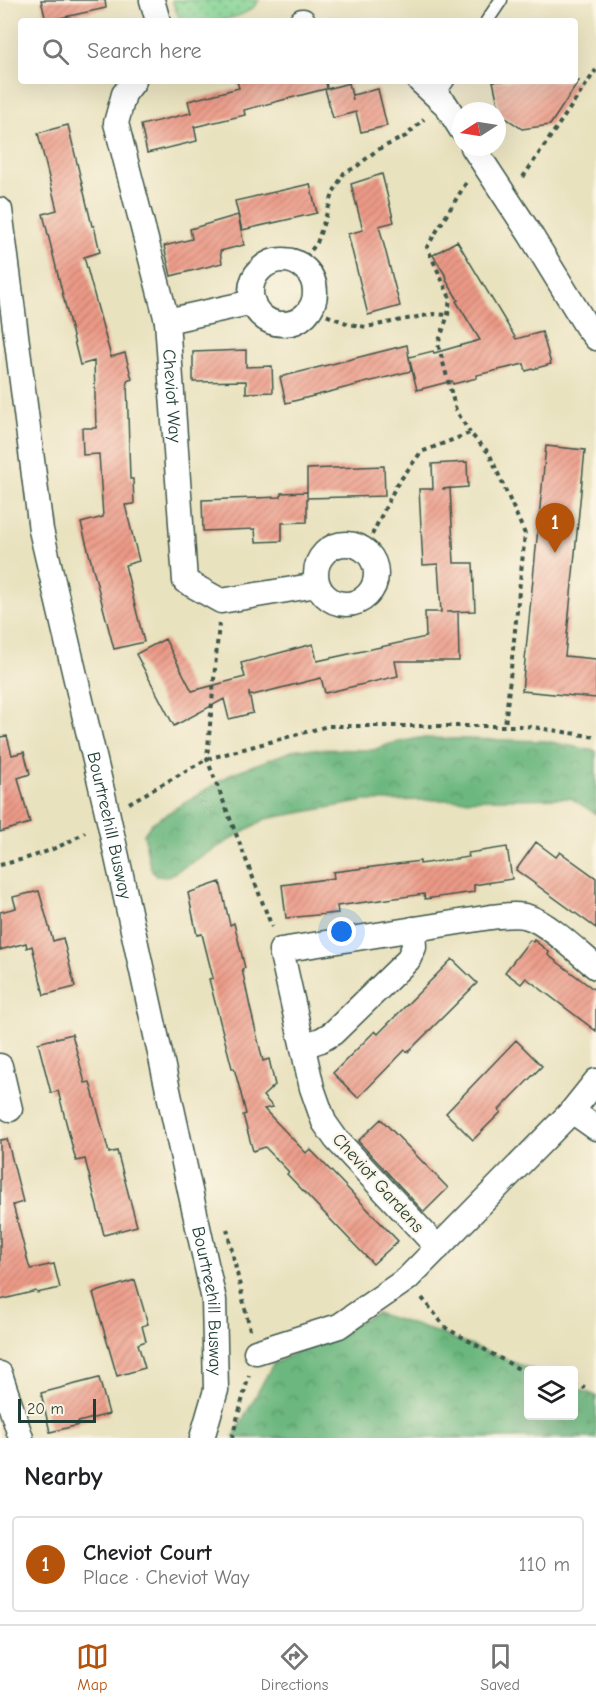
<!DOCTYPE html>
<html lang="en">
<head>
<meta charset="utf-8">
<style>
	body { margin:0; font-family:"Comic Neue",sans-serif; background:#f2f2f2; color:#202124 }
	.controls { position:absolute; right:18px; bottom:18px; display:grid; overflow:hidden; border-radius:6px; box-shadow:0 6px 24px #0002 }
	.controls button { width:54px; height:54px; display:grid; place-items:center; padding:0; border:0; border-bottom:2px solid #e0e0e0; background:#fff; color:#202124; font:30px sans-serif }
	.compass { position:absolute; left:452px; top:102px; width:54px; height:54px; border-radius:50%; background:#fff; box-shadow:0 6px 24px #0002; rotate:258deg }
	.scale { position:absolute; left:18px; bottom:15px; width:78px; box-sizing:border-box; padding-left:6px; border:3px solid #1f3d34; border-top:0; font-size:16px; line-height:21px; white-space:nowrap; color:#1f3d34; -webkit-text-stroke:4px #fcf5e5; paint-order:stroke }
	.you { position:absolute; left:342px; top:932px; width:21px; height:21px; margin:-15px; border:4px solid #fff; border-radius:50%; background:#1a73e8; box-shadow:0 0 0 9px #1a73e833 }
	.badge { display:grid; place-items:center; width:39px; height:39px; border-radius:50%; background:#b45309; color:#fff; font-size:20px; font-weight:700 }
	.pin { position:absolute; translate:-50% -50px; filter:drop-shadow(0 2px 3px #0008) }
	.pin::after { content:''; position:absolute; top:32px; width:21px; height:18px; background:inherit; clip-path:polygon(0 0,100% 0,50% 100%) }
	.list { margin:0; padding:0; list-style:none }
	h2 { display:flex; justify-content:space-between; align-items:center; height:78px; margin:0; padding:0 24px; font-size:26px }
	h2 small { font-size:20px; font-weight:400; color:#757577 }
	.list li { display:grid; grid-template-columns:39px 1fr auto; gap:18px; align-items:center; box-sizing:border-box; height:96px; margin:0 12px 12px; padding:0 12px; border:2px solid #e0e0e0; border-radius:6px }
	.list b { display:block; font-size:22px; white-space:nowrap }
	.list p { margin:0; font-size:20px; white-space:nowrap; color:#757577 }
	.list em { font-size:20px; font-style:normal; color:#757577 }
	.icon { flex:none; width:33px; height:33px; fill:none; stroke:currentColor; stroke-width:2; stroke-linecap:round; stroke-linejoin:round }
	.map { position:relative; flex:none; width:596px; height:1438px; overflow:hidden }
	.search { position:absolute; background:#fff; box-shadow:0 6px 24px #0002; left:18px; right:18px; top:18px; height:66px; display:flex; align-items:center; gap:15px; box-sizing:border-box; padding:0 21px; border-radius:6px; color:#757577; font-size:22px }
	.sheet { height:186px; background:#fff }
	nav { display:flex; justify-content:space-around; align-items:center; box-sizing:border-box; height:84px; border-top:2px solid #e0e0e0; background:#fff; font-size:16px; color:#757577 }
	nav a { display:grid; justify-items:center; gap:3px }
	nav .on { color:#b45309 }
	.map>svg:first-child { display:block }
	.grass { fill:url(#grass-dots); stroke:#528a65; stroke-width:1.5 }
	.forest { fill:url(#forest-crowns); stroke:#467a5a; stroke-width:1.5 }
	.building { fill:url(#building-hatch) }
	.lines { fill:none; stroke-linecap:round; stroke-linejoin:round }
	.service-casing { stroke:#3d5649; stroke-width:15 }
	.minor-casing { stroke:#3d5649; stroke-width:27 }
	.path { stroke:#3d5649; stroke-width:4; stroke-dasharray:4.5 4.5; stroke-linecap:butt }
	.service { stroke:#fff; stroke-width:12 }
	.minor { stroke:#fff; stroke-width:24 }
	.labels { text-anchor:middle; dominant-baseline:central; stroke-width:4.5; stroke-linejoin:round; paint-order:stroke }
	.street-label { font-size:18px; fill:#1f3d34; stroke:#fcf5e5 }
</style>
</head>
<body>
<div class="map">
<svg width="596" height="1438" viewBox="0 0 596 1438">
	<defs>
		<pattern id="grass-dots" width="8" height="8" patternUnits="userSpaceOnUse" patternTransform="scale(1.5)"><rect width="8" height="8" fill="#86d696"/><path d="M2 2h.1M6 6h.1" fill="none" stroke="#6daf7b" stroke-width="1.8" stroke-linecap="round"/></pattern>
		<pattern id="forest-crowns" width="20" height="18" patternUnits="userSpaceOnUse" patternTransform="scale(1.5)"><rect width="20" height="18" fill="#6cb77f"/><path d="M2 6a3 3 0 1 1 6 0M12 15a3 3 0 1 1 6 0" fill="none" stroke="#589669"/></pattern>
		<pattern id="building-hatch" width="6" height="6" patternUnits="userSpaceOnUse" patternTransform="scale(1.5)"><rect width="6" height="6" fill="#ed9a87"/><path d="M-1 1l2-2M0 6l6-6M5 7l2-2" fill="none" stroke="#bf7f6f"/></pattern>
	</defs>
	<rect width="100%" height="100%" fill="#fcf5e5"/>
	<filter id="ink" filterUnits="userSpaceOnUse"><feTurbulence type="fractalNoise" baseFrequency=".0167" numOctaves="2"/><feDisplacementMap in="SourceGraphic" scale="12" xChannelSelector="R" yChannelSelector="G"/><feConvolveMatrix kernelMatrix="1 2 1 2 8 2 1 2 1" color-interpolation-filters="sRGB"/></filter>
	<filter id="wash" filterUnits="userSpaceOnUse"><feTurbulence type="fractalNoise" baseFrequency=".008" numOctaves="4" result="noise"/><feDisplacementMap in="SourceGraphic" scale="24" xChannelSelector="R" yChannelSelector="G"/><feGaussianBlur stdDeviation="1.35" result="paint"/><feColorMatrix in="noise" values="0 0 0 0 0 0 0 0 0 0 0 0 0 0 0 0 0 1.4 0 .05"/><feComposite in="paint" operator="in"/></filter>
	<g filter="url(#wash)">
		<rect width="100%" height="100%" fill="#e9e2bf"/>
		<path class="grass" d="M172 0H259C248 21 201 25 180 20Z"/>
		<path class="forest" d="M419 738 545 741 596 751V814L571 798 365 801 265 819 167 877 156 876C146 864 148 849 144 834L152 823 233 773 297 749 373 750 390 744Z
			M376 1313 439 1333 533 1370H528V1416H574V1387L596 1396V1438H233L273 1364Z"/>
		<g id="blocks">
			<path class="building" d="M41 0H105L106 8 46 21Z
				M237 81H326L327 89 349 83 353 100 352 95 378 89 387 126 361 132 356 112 333 118 325 89 244 110 245 115 194 127V125L197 141 147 153 141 125 191 113 188 101 239 88Z
				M493 81H579L550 125 522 129 500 114Z
				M68 125 92 226H94L100 252 84 257 111 357 125 353 132 379 127 381 130 479H133L134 504 125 505 139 561 125 565 144 642 114 649 81 523 103 517 99 454 83 455 82 428H96L94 361 80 365 43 214 57 210 38 133Z
				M382 174 394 222 379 226 400 306 368 315 348 234 363 230 351 184Z
				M310 184 317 213 242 230 235 201Z
				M238 215 244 245 220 251 222 263 171 276 164 246 192 239 190 229Z
				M457 241 516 339 542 332 551 364 526 371 524 364 477 375V378L453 384 452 381 417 390 409 357 433 351 434 353 480 340 456 301 458 300 446 280 447 278 433 255Z
				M407 345 411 371 286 403 280 377Z
				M246 350V367L272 366 273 392 246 393V381L193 382V352Z
				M546 446 585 450 565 656 596 659V698L522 691Z
				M467 462 468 487 442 489 450 488 454 563H473L475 611 446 612H458L459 661H395L398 676 325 693 321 678 249 696V692L253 713 229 719 224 699 174 726 136 654 165 639 192 691 245 677 241 663 313 644 317 661 426 637 425 612H441L438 564 423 565 419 489H433L432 464Z
				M384 466 385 496 307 498V522L282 523V541L256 542 255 529 203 531 202 500 281 497V493L307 492V497V469Z
				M7 736 12 755 24 752 30 774 18 778 30 823 0 832V737Z
				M536 842 556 857 560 852 596 878V928L516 870Z
				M507 847 512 879 474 885V892L425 899 424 894 337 906 338 913 286 918 282 885 334 878 333 872 420 861V864L469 857 468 853Z
				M220 882 230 925 234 923 245 968 242 969 250 1007 263 1061 269 1059 275 1085 263 1096 273 1107 264 1109 306 1153 310 1149 398 1241 373 1264 287 1174 289 1172 265 1147 253 1151 243 1115 246 1114 240 1090 234 1068H232L209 979 213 978 202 934 197 935 188 893Z
				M39 891 53 941 63 938 75 987 44 995 32 946 27 948 26 943 0 950V912L16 908 13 897Z
				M530 940 533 942 534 940 549 952 548 955 596 991V1031L526 978 521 984 505 972Z
				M452 959 477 983 408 1052 405 1050 358 1098 333 1073 375 1031 378 1034Z
				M72 1034 85 1083 90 1082 109 1153 117 1151 137 1226 104 1235 85 1159 76 1161 58 1091 51 1093 38 1043Z
				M516 1040 542 1066 499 1110 501 1112 473 1140 446 1113Z
				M381 1119 448 1188 424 1212 358 1141Z
				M7 1139 23 1202 13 1205 29 1266 31 1269 54 1264 60 1288 37 1293 36 1291 0 1300V1140Z
				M135 1280 148 1324 142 1326 146 1341 138 1344 145 1368 117 1376 93 1293Z
				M99 1378 109 1414 78 1422 79 1425 50 1432 41 1393Z"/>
		</g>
	</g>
	<g filter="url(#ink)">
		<use href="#blocks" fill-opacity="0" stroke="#3d5649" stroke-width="1.5"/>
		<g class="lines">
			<defs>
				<path id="service" d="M487 21 501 0
					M437 97 448 81"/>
				<g id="minor">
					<path d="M152 0 158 21"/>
					<path d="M302 21H303"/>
					<path id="s1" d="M134 81 124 94 116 123 167 321 185 581 221 601 317 585"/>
					<path d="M420 81 446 105 461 129"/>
					<path d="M473 147 530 234 587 327 596 338"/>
					<path id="s2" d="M0 210 41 530 108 816 214 1300 216 1390 202 1438"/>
					<circle cx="283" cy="292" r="32"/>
					<path d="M167 321 253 302"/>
					<circle cx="346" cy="574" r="30"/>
					<path d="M303 1046 321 1040 333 1033 408 960 414 947 413 929"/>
					<path d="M0 1066 10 1109"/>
					<path d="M572 1111 596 1128"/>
					<path d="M438 1248 336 1139 324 1122 312 1088 281 950 491 917C503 916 517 913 528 917 548 923 579 953 596 967"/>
					<path d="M256 1352 339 1326 407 1279 572 1111 596 1081"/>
					<path d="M0 1374 21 1438"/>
				</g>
			</defs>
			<use href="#service" class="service-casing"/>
			<use href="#minor" class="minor-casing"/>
			<path class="path" d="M523 177 596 70
				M466 183 427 247 450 298 448 315 438 344 456 410 470 433
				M300 264 317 243 334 191 344 173 356 167 377 150 406 136 424 119
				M310 309 349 324 366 327 433 314 448 315
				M364 551 396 486 421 452 470 433 489 453 525 534 505 726
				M219 623 207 759 272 927
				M129 803 207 759 328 726H526L596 737
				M0 865C30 858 60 849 85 832
				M227 1229 250 1330
				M422 1298 446 1328 528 1374
				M574 1385 585 1388
				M232 1438 249 1375"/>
			<use href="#service" class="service"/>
			<use href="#minor" class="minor"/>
		</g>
	</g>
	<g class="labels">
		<g class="street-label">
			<text stroke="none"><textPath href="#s1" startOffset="326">Cheviot Way</textPath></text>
			<text stroke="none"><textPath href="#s2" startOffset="626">Bourtreehill Busway</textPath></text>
			<text transform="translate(378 1183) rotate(48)">Cheviot Gardens</text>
			<text stroke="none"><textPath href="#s2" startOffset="1112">Bourtreehill Busway</textPath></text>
		</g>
	</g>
</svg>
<div class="controls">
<button><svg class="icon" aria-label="layers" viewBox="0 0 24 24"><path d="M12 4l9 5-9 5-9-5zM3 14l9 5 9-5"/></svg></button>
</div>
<svg class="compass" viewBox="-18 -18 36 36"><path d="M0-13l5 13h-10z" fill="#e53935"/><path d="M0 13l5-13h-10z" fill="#757577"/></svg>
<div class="scale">20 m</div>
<div class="you"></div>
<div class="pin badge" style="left:555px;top:553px">1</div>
<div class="search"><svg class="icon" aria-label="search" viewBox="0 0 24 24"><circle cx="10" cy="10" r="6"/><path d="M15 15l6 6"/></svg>Search here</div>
</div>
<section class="sheet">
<h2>Nearby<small></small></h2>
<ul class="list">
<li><span class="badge">1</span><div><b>Cheviot Court</b><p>Place · Cheviot Way</p></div><em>110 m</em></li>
</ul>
</section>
<nav>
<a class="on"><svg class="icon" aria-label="map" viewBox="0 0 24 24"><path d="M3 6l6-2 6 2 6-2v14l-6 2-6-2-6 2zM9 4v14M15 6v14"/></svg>Map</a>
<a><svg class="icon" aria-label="directions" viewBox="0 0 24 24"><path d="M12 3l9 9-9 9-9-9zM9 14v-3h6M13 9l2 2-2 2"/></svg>Directions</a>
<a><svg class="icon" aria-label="saved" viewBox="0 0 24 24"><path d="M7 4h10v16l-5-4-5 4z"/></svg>Saved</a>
</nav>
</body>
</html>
